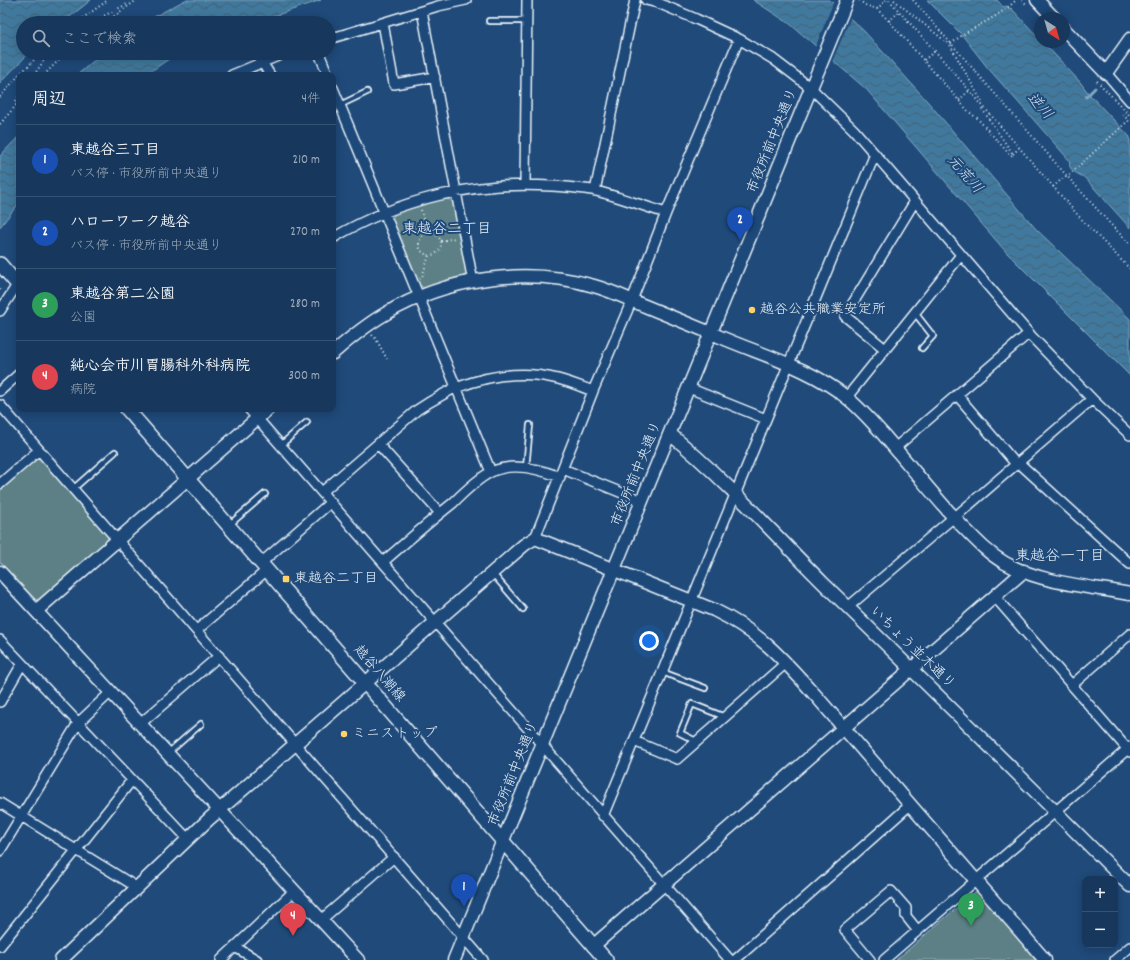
<!DOCTYPE html>
<html lang="ja">
<head>
<meta charset="utf-8">
<style>
	body { margin:0; font-family:Dekko,"Klee One",sans-serif; background:#203f62; color:#f1f3f6 }
	.controls { position:absolute; right:12px; bottom:12px; display:grid; overflow:hidden; border-radius:8px; box-shadow:0 2px 10px #0003 }
	.controls button { width:36px; height:36px; display:grid; place-items:center; padding:0; border:0; border-bottom:1px solid #365272; background:#17385c; color:#f1f3f6; font:20px sans-serif }
	.compass { position:absolute; left:1034px; top:12px; width:36px; height:36px; border-radius:50%; background:#17385c; box-shadow:0 2px 10px #0003; rotate:143deg }
	.you { position:absolute; left:649px; top:641px; width:14px; height:14px; margin:-10px; border:3px solid #fff; border-radius:50%; background:#1a73e8; box-shadow:0 0 0 6px #1a73e833 }
	.badge { display:grid; place-items:center; width:26px; height:26px; border-radius:50%; background:#ffd166; color:#fff; font-size:13px; font-weight:700 }
	.pin { position:absolute; translate:-50% -33px; filter:drop-shadow(0 1px 2px #0008) }
	.pin::after { content:''; position:absolute; top:21px; width:14px; height:12px; background:inherit; clip-path:polygon(0 0,100% 0,50% 100%) }
	.list { margin:0; padding:0; list-style:none }
	h2 { display:flex; justify-content:space-between; align-items:center; height:52px; margin:0; padding:0 16px; font-size:17px }
	h2 small { font-size:13px; font-weight:400; color:#9eacbb }
	.list li { display:grid; grid-template-columns:26px 1fr auto; gap:12px; align-items:center; box-sizing:border-box; height:72px; padding:0 16px; border-top:1px solid #365272 }
	.list b { display:block; font-size:15px; white-space:nowrap }
	.list p { margin:0; font-size:13px; white-space:nowrap; color:#9eacbb }
	.list em { font-size:13px; font-style:normal; color:#9eacbb }
	.icon { flex:none; width:22px; height:22px; fill:none; stroke:currentColor; stroke-width:2; stroke-linecap:round; stroke-linejoin:round }
	.map { position:relative; flex:none; width:1130px; height:960px; overflow:hidden }
	.search { position:absolute; background:#17385c; box-shadow:0 2px 10px #0003; left:16px; top:16px; width:320px; height:44px; display:flex; align-items:center; gap:10px; box-sizing:border-box; padding:0 14px; border-radius:22px; color:#9eacbb; font-size:15px }
	.panel { position:absolute; background:#17385c; box-shadow:0 2px 10px #0003; left:16px; top:72px; width:320px; height:340px; border-radius:8px }
	.map>svg:first-child { display:block }
	.green { fill:#5c8085; stroke:#a2b8be }
	.water { fill:url(#water-waves); stroke:#84a9c1 }
	.pier { fill:#1f4a7a }
	.lines { fill:none; stroke-linecap:round; stroke-linejoin:round }
	.stream { stroke:#84a9c1; stroke-width:3 }
	.service-casing { stroke:#e8f1f8; stroke-width:8 }
	.minor-casing { stroke:#e8f1f8; stroke-width:12 }
	.tertiary-casing { stroke:#e8f1f8; stroke-width:15 }
	.secondary-casing { stroke:#e8f1f8; stroke-width:16 }
	.path { stroke:#e8f1f8; stroke-width:2; stroke-dasharray:1 3; stroke-linecap:butt }
	.service { stroke:#1f4a7a; stroke-width:4.5 }
	.minor { stroke:#1f4a7a; stroke-width:9 }
	.tertiary { stroke:#1f4a7a; stroke-width:12 }
	.secondary { stroke:#1f4a7a; stroke-width:13 }
	.poi-dot { fill:#ffd166; stroke:#1f4a7a; stroke-width:1.5 }
	.labels { text-anchor:middle; dominant-baseline:central; stroke-width:4; stroke-linejoin:round; paint-order:stroke }
	.street-label { font-size:14px; fill:#e8f1f8; stroke:#1f4a7a }
	.poi-label { font-size:14px; fill:#e8f1f8; stroke:#1f4a7a; text-anchor:start }
	.water-label { font-size:15px; font-style:italic; fill:#cfdfea; stroke:#1f4a7a }
	.neighbourhood-label { font-size:15px; fill:#e8f1f8; stroke:#1f4a7a }
</style>
</head>
<body>
<div class="map">
<svg width="1130" height="960" viewBox="0 0 1130 960">
	<defs>
		<pattern id="water-waves" width="16" height="10" patternUnits="userSpaceOnUse"><rect width="16" height="10" fill="#41799d"/><path d="M0 5q4-4 8 0t8 0" fill="none" stroke="#446074"/></pattern>
	</defs>
	<rect width="100%" height="100%" fill="#1f4a7a"/>
	<filter id="ink" filterUnits="userSpaceOnUse"><feTurbulence type="fractalNoise" baseFrequency=".025" numOctaves="2"/><feDisplacementMap in="SourceGraphic" scale="8" xChannelSelector="R" yChannelSelector="G"/><feConvolveMatrix kernelMatrix="1 2 1 2 8 2 1 2 1" color-interpolation-filters="sRGB"/></filter>
	<g filter="url(#ink)">
		<path class="green" d="M446 198 453 202 467 272 462 278 426 289 419 285 392 220 395 213 426 203Z
			M35 457H41L108 535V543L42 600 35 599 0 562V488Z
			M979 892 1036 960H896L974 893Z"/>
		<path class="water" d="M0 0H91L62 23H23V53H29L0 83Z
			M185 0H321L254 23H143Z
			M753 0H830L864 31 928 102 1036 229 1130 319V376L1006 252 866 89 790 24Z
			M927 0H997L1003 7 1007 6 1009 9 1011 8 1040 39V42H1043L1080 82 1089 94 1130 137V228L1085 178C1081 175 1073 173 1070 167 1069 165 1070 162 1069 160L987 67 962 35Z
			M103 53H178L145 75H77Z
			M19 136V203L0 227V156Z"/>
		<path class="pier" d="M834 1 851 17 832 62 815 48Z"/>
		<g class="lines">
			<path class="stream" d="M1086 97 1095 88"/>
			<defs>
				<path id="service" d="M489 21H526
					M340 105 367 92
					M915 313 933 336 922 348
					M281 445 307 422
					M526 468 530 425
					M73 489 115 452
					M229 525 265 494
					M493 574 523 609
					M662 672 705 688
					M696 741 680 733 692 704 725 717
					M168 753 201 724"/>
				<path id="minor" d="M646 0 658 3 696 19 739 39 773 59 811 88 854 130 1032 337 1092 399 1130 435
					M422 11 473 282
					M383 23 394 84 435 77
					M329 39 438 6 466 0
					M319 53 328 75
					M262 62 270 75
					M1106 73 1130 101
					M232 75 285 53
					M333 88 491 472
					M525 184 527 0
					M595 191 635 0
					M333 238C399 199 475 181 551 186 566 187 582 188 596 191 620 197 643 206 666 213
					M0 311 19 282
					M885 349 845 316 915 201
					M456 388C489 375 524 370 558 379 570 382 582 387 593 391
					M689 388 766 419
					M0 391 19 374
					M957 395 1016 464
					M847 397 961 255
					M0 405 483 960
					M249 409 730 960
					M378 444 440 513
					M895 448 1029 333
					M1018 462 1130 564
					M563 469 642 501
					M0 484 39 450
					M322 492 417 410 428 403 456 387
					M955 517 1092 399
					M535 538 593 391 632 300 666 213 739 39
					M383 562C406 542 429 522 453 503 463 493 479 478 491 472 512 462 540 469 560 477
					M261 563 331 502
					M995 597 1130 752
					M848 607 954 517
					M197 630 267 570
					M0 640 188 839
					M1072 685 1130 634
					M0 702 22 664
					M140 724 219 656
					M634 741 677 759 786 663
					M0 803 138 888
					M603 816 875 154
					M0 851 78 723 111 692
					M321 920 394 857
					M0 946 132 780
					M235 947 257 960
					M221 960 294 891
					M735 960 910 805
					M870 960 845 930 891 891 906 908V916L918 931
					M884 960 1130 747
					M1115 960 1130 947"/>
				<path id="tertiary" d="M1037 0 1054 18
					M1064 29 1106 73 1130 39
					M333 353C349 339 366 325 385 314 446 278 525 266 594 286 612 291 628 299 645 306 669 316 694 326 718 336 761 355 809 367 846 397 859 407 871 421 882 433 908 463 933 495 960 524 974 538 987 553 1005 563 1043 584 1089 586 1130 594
					M670 434C725 479 773 533 823 583 926 683 1028 784 1130 886
					M0 572 358 960
					M36 611 268 409
					M593 946 1024 571
					M61 960 209 819 524 545 535 538 714 610C760 632 784 660 817 697 836 719 855 741 874 763 931 829 988 895 1045 960
					M454 960 847 0"/>
				<path id="secondary" d="M0 264 19 286
					M127 409 606 960"/>
			</defs>
			<use href="#service" class="service-casing"/>
			<use href="#minor" class="minor-casing"/>
			<use href="#tertiary" class="tertiary-casing"/>
			<use href="#secondary" class="secondary-casing"/>
			<path class="path" d="M859 0 865 5 877 9 889 21 969 112 977 118 1011 156 1013 154 982 109 984 107
				M889 0 935 51 1084 222 1130 269
				M894 0 950 45 982 102 981 103
				M913 0 1067 176 1115 229 1130 244
				M1022 0 1027 5
				M877 9 886 0
				M889 21 900 11
				M76 23 108 0
				M90 23 127 4 128 5
				M104 23 137 0
				M951 44C971 26 996 20 1015 1L1013 0
				M924 60 935 51
				M19 75 41 53
				M34 75 49 53
				M44 75 66 53
				M1097 81 1120 105
				M0 97 19 75
				M959 100 970 90
				M17 104 15 102 19 96
				M1123 108 1130 116
				M1126 112 1123 114 1130 123
				M0 124 19 102
				M1013 154 1019 148
				M1053 187 1062 179 1069 175 1128 121
				M421 210 427 233
				M419 244a11 11 0 1 1 22 0a11 11 0 1 1-22 0Z
				M441 241 455 238
				M420 279 422 277 429 255
				M0 290 1 287
				M372 335 376 339 387 359"/>
			<use href="#service" class="service"/>
			<use href="#minor" class="minor"/>
			<use href="#tertiary" class="tertiary"/>
			<use href="#secondary" class="secondary"/>
		</g>
	</g>
	<g class="poi-dot">
		<circle cx="752" cy="310" r="4"/>
		<rect x="282" y="575" width="8" height="8" rx="2"/>
		<circle cx="344" cy="734" r="4"/>
	</g>
	<g class="labels">
		<g class="street-label">
			<text transform="translate(773 141) rotate(-68)">市役所前中央通り</text>
			<text transform="translate(637 474) rotate(-68)">市役所前中央通り</text>
			<text transform="translate(912 648) rotate(44)">いちょう並木通り</text>
			<text transform="translate(379 674) rotate(49)">越谷八潮線</text>
			<text transform="translate(514 774) rotate(-68)">市役所前中央通り</text>
		</g>
		<g class="poi-label">
			<text x="760" y="310">越谷公共職業安定所</text>
			<text x="294" y="579">東越谷二丁目</text>
			<text x="352" y="734">ミニストップ</text>
		</g>
		<g class="water-label">
			<text transform="translate(1039 107) rotate(48)">逆川</text>
			<text transform="translate(964 175) rotate(49)">元荒川</text>
		</g>
		<g class="neighbourhood-label">
			<text x="447" y="230">東越谷二丁目</text>
			<text x="1060" y="557">東越谷一丁目</text>
		</g>
	</g>
</svg>
<div class="controls">
<button>+</button>
<button>−</button>
</div>
<svg class="compass" viewBox="-18 -18 36 36"><path d="M0-13l5 13h-10z" fill="#e53935"/><path d="M0 13l5-13h-10z" fill="#9eacbb"/></svg>
<div class="you"></div>
<div class="pin badge" style="left:464px;top:907px;background:#1a4fb4">1</div>
<div class="pin badge" style="left:740px;top:240px;background:#1a4fb4">2</div>
<div class="pin badge" style="left:971px;top:926px;background:#2e9e5b">3</div>
<div class="pin badge" style="left:293px;top:936px;background:#e0444e">4</div>
<div class="search"><svg class="icon" aria-label="search" viewBox="0 0 24 24"><circle cx="10" cy="10" r="6"/><path d="M15 15l6 6"/></svg>ここで検索</div>
<section class="panel">
<h2>周辺<small>4件</small></h2>
<ul class="list">
<li><span class="badge" style="background:#1a4fb4">1</span><div><b>東越谷三丁目</b><p>バス停 · 市役所前中央通り</p></div><em>210 m</em></li>
<li><span class="badge" style="background:#1a4fb4">2</span><div><b>ハローワーク越谷</b><p>バス停 · 市役所前中央通り</p></div><em>270 m</em></li>
<li><span class="badge" style="background:#2e9e5b">3</span><div><b>東越谷第二公園</b><p>公園</p></div><em>280 m</em></li>
<li><span class="badge" style="background:#e0444e">4</span><div><b>純心会市川胃腸科外科病院</b><p>病院</p></div><em>300 m</em></li>
</ul>
</section>
</div>
</body>
</html>
